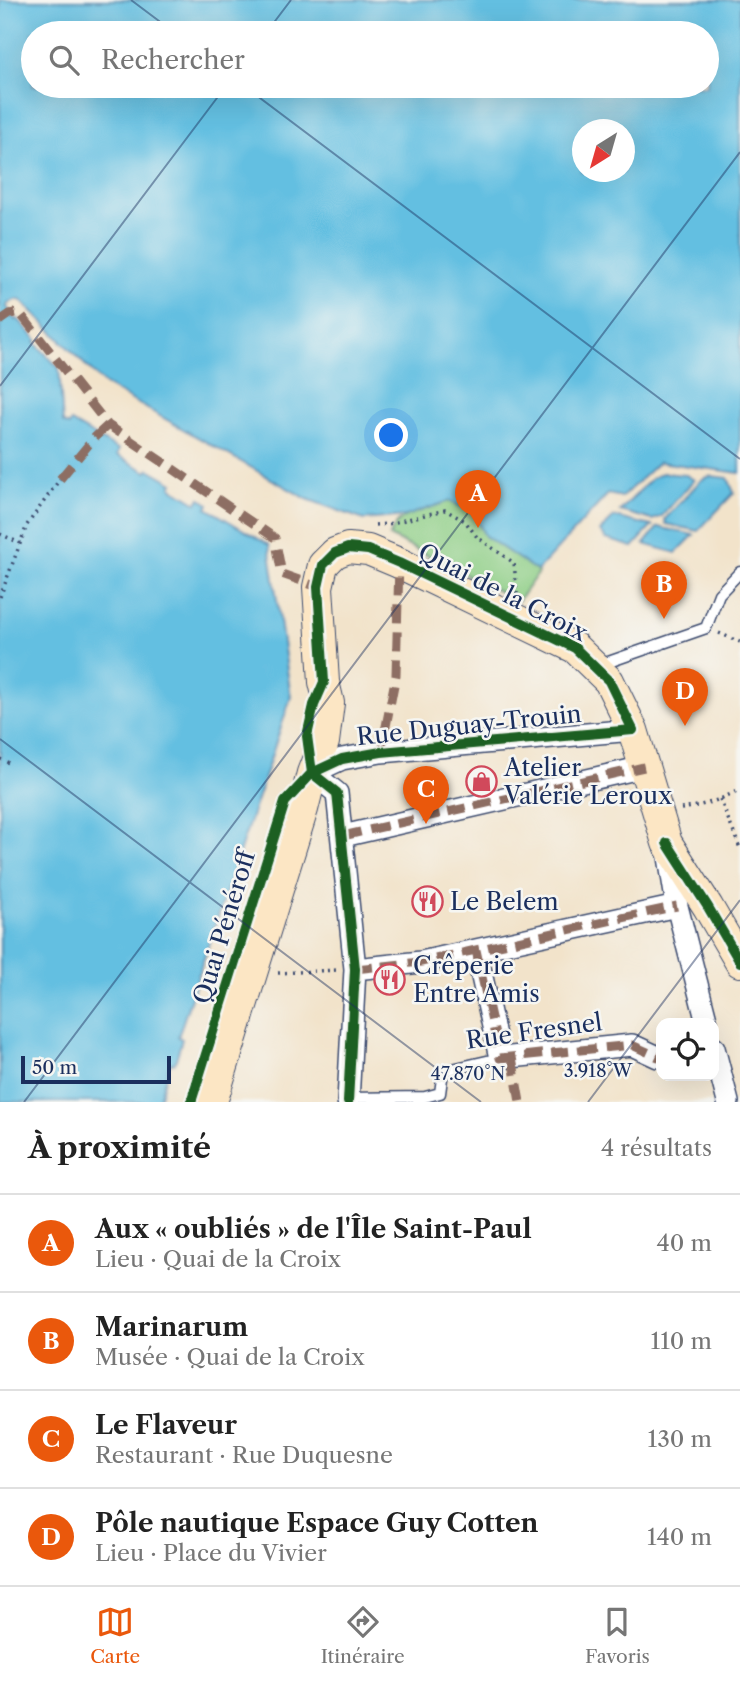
<!DOCTYPE html>
<html lang="fr">
<head>
<meta charset="utf-8">
<style>
	body { margin:0; font-family:"Libre Caslon Text",serif; background:#f2f2f2; color:#222 }
	.controls { position:absolute; right:21px; bottom:21px; display:grid; overflow:hidden; border-radius:14px; box-shadow:0 7px 28px #0002 }
	.controls button { width:63px; height:63px; display:grid; place-items:center; padding:0; border:0; border-bottom:2px solid #e0e0e0; background:#fff; color:#222; font:35px sans-serif }
	.compass { position:absolute; left:572px; top:119px; width:63px; height:63px; border-radius:50%; background:#fff; box-shadow:0 7px 28px #0002; rotate:217deg }
	.scale { position:absolute; left:21px; bottom:18px; width:150px; box-sizing:border-box; padding-left:7px; border:4px solid #1b2f5e; border-top:0; font-size:19px; line-height:24px; white-space:nowrap; color:#1b2f5e; -webkit-text-stroke:5px #f6f6f2; paint-order:stroke }
	.you { position:absolute; left:392px; top:436px; width:24px; height:24px; margin:-18px; border:5px solid #fff; border-radius:50%; background:#1a73e8; box-shadow:0 0 0 10px #1a73e833 }
	.badge { display:grid; place-items:center; width:46px; height:46px; border-radius:50%; background:#ea580c; color:#fff; font-size:23px; font-weight:700 }
	.pin { position:absolute; translate:-50% -58px; filter:drop-shadow(0 2px 4px #0008) }
	.pin::after { content:''; position:absolute; top:37px; width:24px; height:21px; background:inherit; clip-path:polygon(0 0,100% 0,50% 100%) }
	.list { margin:0; padding:0; list-style:none }
	h2 { display:flex; justify-content:space-between; align-items:center; height:91px; margin:0; padding:0 28px; font-size:30px }
	h2 small { font-size:23px; font-weight:400; color:#767676 }
	.list li { display:grid; grid-template-columns:46px 1fr auto; gap:21px; align-items:center; box-sizing:border-box; height:98px; padding:0 28px; border-top:2px solid #e0e0e0 }
	.list b { display:block; font-size:26px; white-space:nowrap }
	.list p { margin:0; font-size:23px; white-space:nowrap; color:#767676 }
	.list em { font-size:23px; font-style:normal; color:#767676 }
	.icon { flex:none; width:38px; height:38px; fill:none; stroke:currentColor; stroke-width:2; stroke-linecap:round; stroke-linejoin:round }
	.map { position:relative; flex:none; width:740px; height:1102px; overflow:hidden }
	.search { position:absolute; background:#fff; box-shadow:0 7px 28px #0002; left:21px; right:21px; top:21px; height:77px; display:flex; align-items:center; gap:18px; box-sizing:border-box; padding:0 24px; border-radius:38px; color:#767676; font-size:26px }
	.sheet { height:483px; background:#fff }
	nav { display:flex; justify-content:space-around; align-items:center; box-sizing:border-box; height:98px; border-top:2px solid #e0e0e0; background:#fff; font-size:19px; color:#767676 }
	nav a { display:grid; justify-items:center; gap:4px }
	nav .on { color:#ea580c }
	.map>svg:first-child { display:block }
	.green { fill:#8ece85; stroke:#547e72; stroke-width:2 }
	.water { fill:#63bfe1; stroke:#3f77a0; stroke-width:2; fill-rule:evenodd }
	.lines { fill:none; stroke-linecap:round; stroke-linejoin:round }
	.lane-casing { stroke:#3b4a6e; stroke-width:13 }
	.street-casing { stroke:#3b4a6e; stroke-width:24 }
	.secondary-casing { stroke:#3b4a6e; stroke-width:32 }
	.path { stroke:#3b4a6e; stroke-width:3.5; stroke-dasharray:2 5; stroke-linecap:butt }
	.lane { stroke:#fff; stroke-width:10 }
	.street { stroke:#fff; stroke-width:21 }
	.secondary { stroke:#fce6c4; stroke-width:30 }
	.quiet { stroke:#8d6e63; stroke-width:9; stroke-dasharray:18 9; stroke-linecap:butt }
	.cycleway-casing { stroke:#f6f6f2; stroke-width:15 }
	.cycleway { stroke:#1b5e20; stroke-width:10 }
	.ticks { fill:none; stroke:#1b2f5e; stroke-width:2; stroke-opacity:0.45 }
	.labels { text-anchor:middle; dominant-baseline:central; stroke-width:5; stroke-linejoin:round; paint-order:stroke }
	.street-label { font-size:24px; fill:#1b2f5e; stroke:#f6f6f2 }
	.poi-label { font-size:24px; fill:#1b2f5e; stroke:#f6f6f2; text-anchor:start }
	.ticks-label { font-size:18px; text-anchor:middle; fill:#1b2f5e; stroke:#f6f6f2; stroke-width:5; stroke-linejoin:round; paint-order:stroke }
</style>
</head>
<body>
<div class="map">
<svg width="740" height="1102" viewBox="0 0 740 1102">
	<rect width="100%" height="100%" fill="#f6f6f2"/>
	<filter id="ink" filterUnits="userSpaceOnUse"><feTurbulence type="fractalNoise" baseFrequency=".0143" numOctaves="2"/><feDisplacementMap in="SourceGraphic" scale="14" xChannelSelector="R" yChannelSelector="G"/><feConvolveMatrix kernelMatrix="1 2 1 2 8 2 1 2 1" color-interpolation-filters="sRGB"/></filter>
	<filter id="wash" filterUnits="userSpaceOnUse"><feTurbulence type="fractalNoise" baseFrequency=".00686" numOctaves="4" result="noise"/><feDisplacementMap in="SourceGraphic" scale="28" xChannelSelector="R" yChannelSelector="G"/><feGaussianBlur stdDeviation="1.57" result="paint"/><feColorMatrix in="noise" values="0 0 0 0 0 0 0 0 0 0 0 0 0 0 0 0 0 1.4 0 .05"/><feComposite in="paint" operator="in"/></filter>
	<g filter="url(#wash)">
		<rect width="100%" height="100%" fill="#f2e3ca"/>
		<path class="green" d="M449 501 473 512 485 536 537 571 538 573 518 601 389 536 397 523 406 516Z"/>
		<path class="water" d="M0 0H740V473L659 462 622 497 608 494 537 571 485 536 473 512 449 501 406 516 364 520 307 499 105 385 22 301 17 299 8 303 7 307 15 320 18 319 37 340 35 343 59 368 63 423 69 426 71 422 119 450 117 455 147 472 149 469 173 483 171 487 197 503 200 498 209 504 207 508 269 545 291 697 178 1037 182 1039 175 1063H170L158 1102H0ZM33 33H707V86H33ZM582 130H624V172H582Z
			M662 473 686 475 694 480 661 517 652 520 620 511 652 478Z
			M710 476 728 478 734 493 698 531 666 524 665 519 701 480Z
			M614 517 652 526 633 547 606 539 600 531Z
			M658 527 694 535 676 553 644 544Z"/>
	</g>
	<g filter="url(#ink)">
		<g class="lines">
			<defs>
				<path id="lane" d="M597 666 706 628 719 594 740 572
					M348 1098 425 1097 440 1093 443 1071 500 1058"/>
				<path id="street" d="M343 836 644 767
					M668 851 677 906 707 1023
					M476 950 500 1058 632 1045 658 1057H661
					M355 969 421 962 677 906
					M714 1048 728 1102
					M348 1102 355 969 337 793 312 773 342 759 381 752 633 730"/>
				<path id="secondary" d="M212 1102 303 809 312 773 324 742 329 703 324 682 318 587 323 565 335 553 348 548 368 550 399 563 575 648 609 681 633 730 667 843 708 907 740 962"/>
			</defs>
			<use href="#lane" class="lane-casing"/>
			<use href="#street" class="street-casing"/>
			<use href="#secondary" class="secondary-casing"/>
			<path class="path" d="M375 525 388 524 445 510 465 521 477 537 514 563 517 594
				M0 534 20 543
				M0 597 27 525 60 479
				M719 633 740 642
				M0 759 9 763
				M720 799 740 848
				M681 809C701 806 722 800 740 789
				M278 973 337 970"/>
			<use href="#lane" class="lane"/>
			<use href="#street" class="street"/>
			<use href="#secondary" class="secondary"/>
			<path class="quiet" d="M0 321 10 314 19 312 108 425 275 538 282 574 318 587
				M60 479 95 437 108 425
				M385 752H381L396 675 399 563
				M343 836 644 767
				M476 950 500 1058 632 1045 658 1057H661
				M355 969 421 962 677 906
				M714 1053H715
				M512 1057 520 1102"/>
			<defs>
				<path id="cycleway" d="M312 773 337 793 355 969 348 1102
					M667 843 708 907 740 962
					M191 1102 285 802 312 773 342 759 381 752 633 730 609 681 575 648 399 563 368 550 348 548 335 553 323 565 318 587 324 682 314 705 307 736 312 773"/>
			</defs>
			<use href="#cycleway" class="cycleway-casing"/>
			<use href="#cycleway" class="cycleway"/>
		</g>
	</g>
	<path class="ticks" d="M131 0 175 33M266 33 291 0M244 86 740 459M0 386 226 86M0 739 481 1102M24 1102 740 152M588 1102 740 900"/>
	<defs>
		<symbol id="shop-ring" viewBox="-11 -11 22 22"><circle r="9.5" fill="#f6f6f2" stroke="#d1495b" stroke-width="1.5"/><path d="M-5-2.5h2.3a2.7 3.5 0 0 1 5.4 0H5L5.5 6h-11ZM-1.5-2.5h3a1.5 2.3 0 0 0-3 0Z" fill="#d1495b"/></symbol>
		<symbol id="restaurant-ring" viewBox="-11 -11 22 22"><circle r="9.5" fill="#f6f6f2" stroke="#d1495b" stroke-width="1.5"/><path d="M-5-6h1v4h1v-4h1v4h1v-4h1v5L-1.5 .5V6h-2V.5L-5-1ZM5-6V6H3V1.5H1.5Q1.5-4 5-6Z" fill="#d1495b"/></symbol>
	</defs>
	<g fill-rule="evenodd">
		<use href="#shop-ring" x="464" y="764" width="35" height="35"/>
		<use href="#restaurant-ring" x="410" y="884" width="35" height="35"/>
		<use href="#restaurant-ring" x="372" y="962" width="35" height="35"/>
	</g>
	<g class="labels">
		<g class="street-label">
			<text transform="translate(503 592) rotate(27)">Quai de la Croix</text>
			<text transform="translate(469 725) rotate(-6)">Rue Duguay-Trouin</text>
			<text transform="translate(224 927) rotate(-73)">Quai Pénéroff</text>
			<text transform="translate(534 1031) rotate(-8)">Rue Fresnel</text>
		</g>
		<g class="poi-label">
			<text x="504" y="767">Atelier<tspan x="504" dy="28">Valérie Leroux</tspan></text>
			<text x="450" y="901">Le Belem</text>
			<text x="413" y="965">Crêperie<tspan x="413" dy="28">Entre Amis</tspan></text>
		</g>
	</g>
	<g class="ticks-label">
		<text x="598" y="1077">3.918°W</text>
		<text x="468" y="1080">47.870°N</text>
	</g>
</svg>
<div class="controls">
<button><svg class="icon" aria-label="locate" viewBox="0 0 24 24"><circle cx="12" cy="12" r="6"/><path d="M12 2v4M12 18v4M2 12h4M18 12h4"/></svg></button>
</div>
<svg class="compass" viewBox="-18 -18 36 36"><path d="M0-13l5 13h-10z" fill="#e53935"/><path d="M0 13l5-13h-10z" fill="#767676"/></svg>
<div class="scale">50 m</div>
<div class="you"></div>
<div class="pin badge" style="left:478px;top:528px">A</div>
<div class="pin badge" style="left:664px;top:619px">B</div>
<div class="pin badge" style="left:426px;top:824px">C</div>
<div class="pin badge" style="left:685px;top:726px">D</div>
<div class="search"><svg class="icon" aria-label="search" viewBox="0 0 24 24"><circle cx="10" cy="10" r="6"/><path d="M15 15l6 6"/></svg>Rechercher</div>
</div>
<section class="sheet">
<h2>À proximité<small>4 résultats</small></h2>
<ul class="list">
<li><span class="badge">A</span><div><b>Aux « oubliés » de l'Île Saint-Paul</b><p>Lieu · Quai de la Croix</p></div><em>40 m</em></li>
<li><span class="badge">B</span><div><b>Marinarum</b><p>Musée · Quai de la Croix</p></div><em>110 m</em></li>
<li><span class="badge">C</span><div><b>Le Flaveur</b><p>Restaurant · Rue Duquesne</p></div><em>130 m</em></li>
<li><span class="badge">D</span><div><b>Pôle nautique Espace Guy Cotten</b><p>Lieu · Place du Vivier</p></div><em>140 m</em></li>
</ul>
</section>
<nav>
<a class="on"><svg class="icon" aria-label="map" viewBox="0 0 24 24"><path d="M3 6l6-2 6 2 6-2v14l-6 2-6-2-6 2zM9 4v14M15 6v14"/></svg>Carte</a>
<a><svg class="icon" aria-label="directions" viewBox="0 0 24 24"><path d="M12 3l9 9-9 9-9-9zM9 14v-3h6M13 9l2 2-2 2"/></svg>Itinéraire</a>
<a><svg class="icon" aria-label="saved" viewBox="0 0 24 24"><path d="M7 4h10v16l-5-4-5 4z"/></svg>Favoris</a>
</nav>
</body>
</html>
